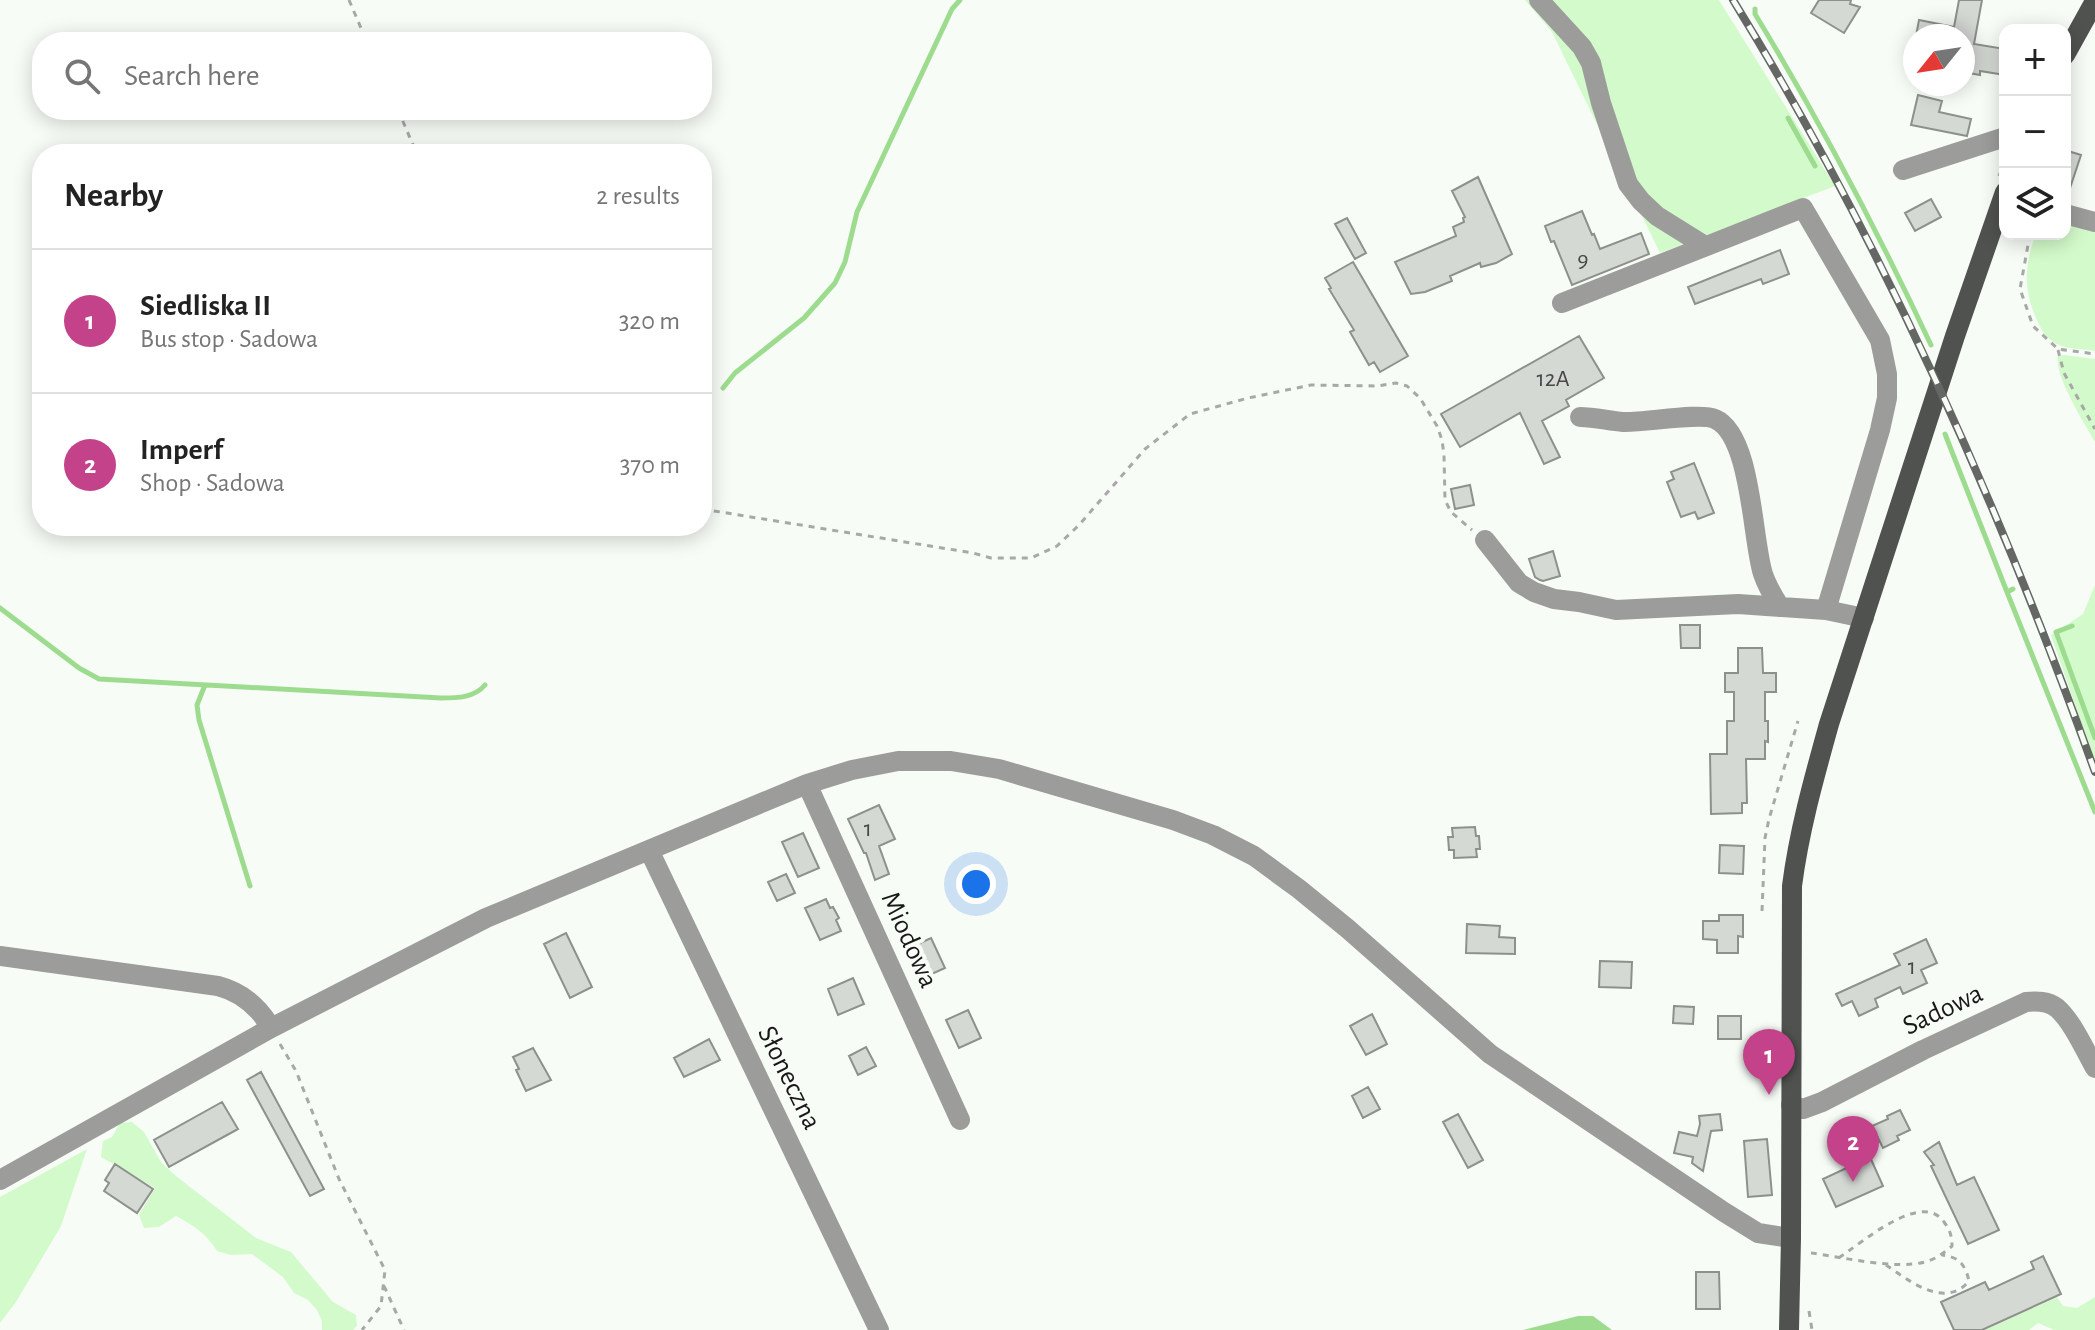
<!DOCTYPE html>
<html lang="en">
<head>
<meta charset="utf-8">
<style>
	body { margin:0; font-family:"Alegreya Sans",sans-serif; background:#f6f6f6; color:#222 }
	.controls { position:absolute; right:24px; top:24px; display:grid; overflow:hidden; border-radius:16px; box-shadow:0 4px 20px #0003 }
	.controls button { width:72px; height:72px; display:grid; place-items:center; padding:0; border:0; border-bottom:2px solid #e0e0e0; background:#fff; color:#222; font:40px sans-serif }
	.compass { position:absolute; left:1903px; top:24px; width:72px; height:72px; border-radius:50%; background:#fff; box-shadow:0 4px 20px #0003; rotate:240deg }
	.you { position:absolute; left:976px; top:884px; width:28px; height:28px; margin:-20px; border:6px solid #fff; border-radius:50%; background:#1a73e8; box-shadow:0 0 0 12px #1a73e833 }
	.badge { display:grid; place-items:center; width:52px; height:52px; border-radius:50%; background:#c4428a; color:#fff; font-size:26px; font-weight:700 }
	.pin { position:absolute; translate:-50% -66px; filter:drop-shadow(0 2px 4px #0008) }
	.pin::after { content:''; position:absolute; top:42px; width:28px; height:24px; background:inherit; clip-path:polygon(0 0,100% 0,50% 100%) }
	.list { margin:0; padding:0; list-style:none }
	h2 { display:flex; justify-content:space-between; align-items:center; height:104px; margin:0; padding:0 32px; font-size:34px }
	h2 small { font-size:26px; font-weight:400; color:#767676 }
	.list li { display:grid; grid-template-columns:52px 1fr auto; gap:24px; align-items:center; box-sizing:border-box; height:144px; padding:0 32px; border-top:2px solid #e0e0e0 }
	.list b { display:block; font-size:30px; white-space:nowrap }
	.list p { margin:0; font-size:26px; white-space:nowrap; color:#767676 }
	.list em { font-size:26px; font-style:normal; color:#767676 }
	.icon { flex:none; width:44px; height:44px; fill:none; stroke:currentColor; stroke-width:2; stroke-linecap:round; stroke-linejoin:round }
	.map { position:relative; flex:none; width:2095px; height:1330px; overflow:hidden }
	.search { position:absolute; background:#fff; box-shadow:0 4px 20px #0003; left:32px; top:32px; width:680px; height:88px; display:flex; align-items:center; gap:20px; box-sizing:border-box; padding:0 28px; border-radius:32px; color:#767676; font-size:30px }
	.panel { position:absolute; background:#fff; box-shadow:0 4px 20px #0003; left:32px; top:144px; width:680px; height:392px; border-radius:32px }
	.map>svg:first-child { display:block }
	.green { fill:#d3faca }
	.water { fill:#9ddc8f }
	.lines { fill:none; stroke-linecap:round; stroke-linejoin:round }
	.stream { stroke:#9ddc8f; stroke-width:5 }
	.building { fill:#d5d9d4; stroke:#8d918c; stroke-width:2 }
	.path { stroke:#a6a9a5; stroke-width:3; stroke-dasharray:6 6; stroke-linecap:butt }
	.minor { stroke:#9c9d9b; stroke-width:20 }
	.major { stroke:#50524f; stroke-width:20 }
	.rail-casing { stroke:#646764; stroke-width:8 }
	.rail { stroke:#f8fcf7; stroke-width:5; stroke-dasharray:15; stroke-linecap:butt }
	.labels { text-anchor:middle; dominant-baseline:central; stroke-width:8; stroke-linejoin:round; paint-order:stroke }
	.number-label { font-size:24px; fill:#464946 }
	.street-label { font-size:28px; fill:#171917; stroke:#f8fcf7 }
</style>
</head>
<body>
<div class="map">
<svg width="2095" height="1330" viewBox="0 0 2095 1330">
	<rect width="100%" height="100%" fill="#f8fcf7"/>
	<path class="green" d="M1525 0H1719L1835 186 1660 253 1552 32Z
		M2065 218 2095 225V351C2083 349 2068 349 2057 344 2047 339 2041 330 2037 320 2023 291 2024 264 2036 234H2065Z
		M2064 355 2095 359V442C2085 424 2054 376 2058 356Z
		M2095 585V763L2051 635 2083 614Z
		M132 1122 144 1132 161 1162 176 1176 256 1238 291 1252 333 1302 356 1315 357 1326 353 1330H322V1321L317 1310 308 1300 294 1293 283 1277 252 1254 231 1255 217 1251C207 1234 193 1225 176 1216L159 1227 144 1228 139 1215 155 1188 101 1157 103 1141 112 1137 120 1123Z
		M87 1149 61 1226 16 1302 0 1323V1197Z
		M2057 1297 2063 1306 2077 1308 2095 1297V1330H2054L2038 1323 2029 1330H1985Z"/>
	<path class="water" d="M1578 1316H1593L1612 1330H1523Z"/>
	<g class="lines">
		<path class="stream" d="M1755 9V14C1820 121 1878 232 1931 345
			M1788 118 1815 166
			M723 388 735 373 804 318 835 283 845 262 857 212 952 9 960 0
			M1945 434 2007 592 2013 589
			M2007 592 2095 812
			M0 608 79 668 99 679 441 698C457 698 474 698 485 685
			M2072 626 2056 632 2095 738
			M205 685 197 705 199 720 250 886"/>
	</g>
	<path class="building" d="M1819 0H1851L1850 4 1860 7 1844 33 1811 13Z
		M1959 0H1982L1974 44 2005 49V75L1980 71V75L1963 72V36H1916L1919 20 1954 27Z
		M1918 95 1942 101 1939 112 1971 119 1967 136 1911 125Z
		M2068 151 2081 155 2067 197 2065 196V160Z
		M1478 177 1512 254 1496 263 1481 267 1480 263 1450 276 1452 281 1425 292 1411 294 1395 262 1456 236 1453 227 1464 222 1463 218 1465 217 1452 191Z
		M1931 199 1941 217 1915 231 1905 213Z
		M1582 211 1592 235 1594 234 1600 249 1641 233 1649 254 1572 285 1554 241 1551 242 1545 226Z
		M1347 218 1366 253 1355 259 1335 224Z
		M1780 250 1789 274 1763 284 1761 279 1695 304 1688 287Z
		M1353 262 1408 356 1380 372 1374 362 1369 365 1350 332 1354 330 1329 289 1331 288 1325 278Z
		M1579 336 1604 378 1566 400 1569 406 1542 421 1560 457 1544 464 1520 413 1460 447 1441 414Z
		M1694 463 1714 513 1698 519 1695 512 1681 517 1667 482 1674 479 1671 472Z
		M1470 485 1474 505 1455 509 1451 489Z
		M1553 551 1560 576 1543 581 1540 580 1535 577 1529 559Z
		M1680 625H1700V648H1681Z
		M1738 648H1762L1763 673H1776V692H1765V721H1768V742L1765 741V759H1746L1747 803H1742V813L1711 814 1710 754H1727V721H1734V692H1725V673H1738Z
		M879 805 895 839 879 846 889 874 875 880 866 853H864L848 819Z
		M1475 827 1476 836H1479L1480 849H1476L1477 857 1454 858V850H1449L1448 837H1453L1452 828Z
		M803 833 819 868 798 877 782 842Z
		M1720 845 1744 846 1743 874 1719 873Z
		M786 874 795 893 777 901 768 882Z
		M826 899 830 908 833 907 839 918 836 920 841 931 820 940 805 908Z
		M1719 915H1743V937L1738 936V953H1717V940L1703 939V921H1719Z
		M1467 924 1500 926 1499 937 1515 938V954L1466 953Z
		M566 933 592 987 570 998 544 944Z
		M931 938 945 968 923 978 909 948Z
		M1926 939 1937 963 1921 970 1927 983 1903 994 1900 987 1875 999 1878 1007 1859 1016 1852 1001 1842 1006 1836 994 1900 965 1894 954Z
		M1600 961 1632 962 1631 988 1599 987Z
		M853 978 864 1004 838 1015 828 989Z
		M1674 1006 1694 1007 1693 1024 1673 1023Z
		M968 1010 981 1038 959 1048 946 1020Z
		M1372 1014 1387 1044 1366 1055 1350 1026Z
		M1718 1016H1741V1039H1718Z
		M709 1039 720 1060 684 1077 674 1058Z
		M866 1047 876 1066 858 1075 849 1056Z
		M533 1048 551 1080 526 1091 516 1070 519 1069 513 1057Z
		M261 1072 324 1189 310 1196 247 1080Z
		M1368 1087 1380 1109 1363 1118 1352 1096Z
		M222 1102 238 1129 169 1167 154 1140Z
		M1900 1110 1910 1130 1897 1136 1899 1140 1883 1148 1872 1126 1888 1119 1887 1116Z
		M1458 1114 1483 1160 1468 1168 1443 1122Z
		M1720 1114 1722 1130 1711 1131 1703 1171 1692 1163 1693 1157 1674 1153 1679 1132 1697 1136 1700 1124 1699 1116Z
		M1767 1139 1772 1195 1748 1197 1744 1141Z
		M1939 1142 1957 1185 1974 1177 1999 1230 1968 1244 1931 1166 1934 1165 1924 1152Z
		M1870 1157 1883 1186 1836 1207 1823 1179Z
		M115 1164 153 1189 137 1213 104 1191 109 1183 105 1180Z
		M2043 1256 2061 1294 1982 1330H1954L1941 1302 1985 1282 1989 1290 2034 1269 2031 1262Z
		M1696 1272H1719L1720 1309H1696Z"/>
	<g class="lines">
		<path class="path" d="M349 0 367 42
			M398 110 417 154
			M1999 176 2005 161
			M2030 234 2020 289 2033 326 2058 349 2095 354
			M2058 350 2064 373 2095 429
			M702 509 973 553 991 558H1031L1057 546 1079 525 1145 449 1190 414 1248 398 1311 385 1377 386 1396 383 1407 386 1420 398 1437 426 1442 440 1444 455 1445 500 1451 512 1472 530
			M1762 911 1765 838 1769 819 1798 721
			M280 1044 296 1071 339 1179 385 1270 381 1306 362 1330
			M1811 1253C1843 1257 1894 1270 1925 1262 1936 1259 1944 1253 1952 1246 1952 1236 1950 1230 1944 1222 1922 1190 1863 1242 1840 1257
			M1886 1265C1908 1280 1945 1310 1969 1281 1965 1264 1959 1257 1942 1255
			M384 1286 404 1330
			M1809 1311 1812 1330"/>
		<path class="minor" d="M1539 0 1582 47 1591 63 1601 103 1628 184 1641 201 1657 216 1705 246
			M1903 170 2005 137
			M2065 214 2095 222
			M1562 303 1803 208 1880 340 1887 374V398L1880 430 1826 610 1864 618
			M1580 417C1595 417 1609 421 1623 422 1644 423 1700 412 1715 419 1752 435 1752 540 1763 574 1767 586 1773 596 1780 607
			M1485 540 1519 583 1534 592 1554 599 1579 602 1616 610 1738 604 1826 610
			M807 784 960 1120
			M649 850 879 1330
			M0 956 218 986C241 992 259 1007 271 1028
			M1791 1105 1803 1109 1822 1102 1923 1050 2026 1002C2037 1001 2048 1001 2057 1008 2072 1021 2085 1050 2095 1068
			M0 1180 271 1028 486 918 807 784 852 770 898 761H951L999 769 1173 820 1213 835 1254 856 1299 889 1348 929 1490 1054 1724 1212 1758 1233 1791 1238"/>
		<path class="major" d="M2065 55 2095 1
			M1789 1330 1791 1238 1792 886C1799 831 1814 778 1829 724L1955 336 2005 192"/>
		<defs>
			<path id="rail" d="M1733 0C1882 242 1999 504 2095 772"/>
		</defs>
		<use href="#rail" class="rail-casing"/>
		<use href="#rail" class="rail"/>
	</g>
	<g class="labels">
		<g class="number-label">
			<text x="1583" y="260">9</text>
			<text x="1553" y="379">12A</text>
			<text x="868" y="829">1</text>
			<text x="1912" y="967">1</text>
		</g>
		<g class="street-label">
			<text transform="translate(909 940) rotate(66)">Miodowa</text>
			<text transform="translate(1943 1010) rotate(-25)">Sadowa</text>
			<text transform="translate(789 1078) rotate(64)">Słoneczna</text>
		</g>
	</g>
</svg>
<div class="controls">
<button>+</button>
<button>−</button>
<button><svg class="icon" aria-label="layers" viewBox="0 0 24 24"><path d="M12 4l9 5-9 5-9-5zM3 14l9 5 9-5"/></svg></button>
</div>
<svg class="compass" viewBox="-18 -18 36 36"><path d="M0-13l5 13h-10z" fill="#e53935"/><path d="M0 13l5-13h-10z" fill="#767676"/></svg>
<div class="you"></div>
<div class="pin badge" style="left:1769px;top:1095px">1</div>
<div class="pin badge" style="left:1853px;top:1182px">2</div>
<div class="search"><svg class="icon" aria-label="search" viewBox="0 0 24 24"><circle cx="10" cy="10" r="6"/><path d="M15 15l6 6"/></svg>Search here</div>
<section class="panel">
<h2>Nearby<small>2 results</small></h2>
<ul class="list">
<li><span class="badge">1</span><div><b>Siedliska II</b><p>Bus stop · Sadowa</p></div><em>320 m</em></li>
<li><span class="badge">2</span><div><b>Imperf</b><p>Shop · Sadowa</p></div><em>370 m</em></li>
</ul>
</section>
</div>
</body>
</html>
